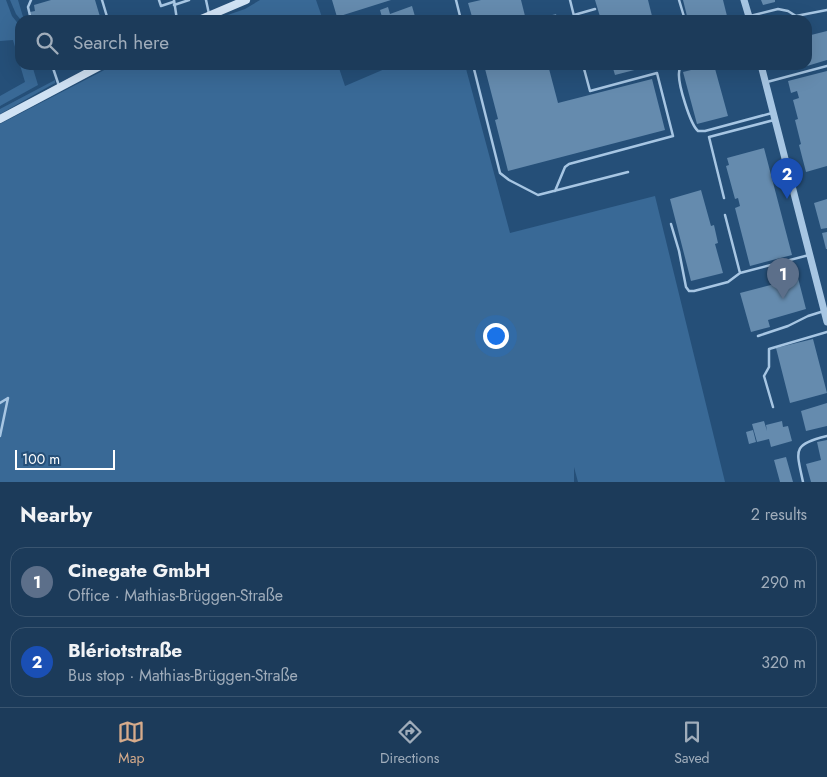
<!DOCTYPE html>
<html lang="en">
<head>
<meta charset="utf-8">
<style>
	body { margin:0; font-family:Jost,sans-serif; background:#254260; color:#f1f3f6 }
	.scale { position:absolute; left:15px; bottom:12px; width:100px; box-sizing:border-box; padding-left:5px; border:2px solid #fff; border-top:0; font-size:14px; line-height:18px; white-space:nowrap; color:#fff; -webkit-text-stroke:4px #254f78; paint-order:stroke }
	.you { position:absolute; left:495px; top:335px; width:18px; height:18px; margin:-12px; border:4px solid #fff; border-radius:50%; background:#1a73e8; box-shadow:0 0 0 8px #1a73e833 }
	.badge { display:grid; place-items:center; width:32px; height:32px; border-radius:50%; background:#d6ab8b; color:#fff; font-size:16px; font-weight:700 }
	.pin { position:absolute; translate:-50% -41px; filter:drop-shadow(0 1px 2px #0008) }
	.pin::after { content:''; position:absolute; top:26px; width:18px; height:15px; background:inherit; clip-path:polygon(0 0,100% 0,50% 100%) }
	.list { margin:0; padding:0; list-style:none }
	h2 { display:flex; justify-content:space-between; align-items:center; height:65px; margin:0; padding:0 20px; font-size:21px }
	h2 small { font-size:16px; font-weight:400; color:#a0adbb }
	.list li { display:grid; grid-template-columns:32px 1fr auto; gap:15px; align-items:center; box-sizing:border-box; height:70px; margin:0 10px 10px; padding:0 10px; border:1px solid #3a5570; border-radius:15px }
	.list b { display:block; font-size:19px; white-space:nowrap }
	.list p { margin:0; font-size:16px; white-space:nowrap; color:#a0adbb }
	.list em { font-size:16px; font-style:normal; color:#a0adbb }
	.icon { flex:none; width:28px; height:28px; fill:none; stroke:currentColor; stroke-width:2; stroke-linecap:round; stroke-linejoin:round }
	.map { position:relative; flex:none; width:827px; height:482px; overflow:hidden }
	.search { position:absolute; background:#1c3b5a; box-shadow:0 5px 20px #0002; left:15px; right:15px; top:15px; height:55px; display:flex; align-items:center; gap:12px; box-sizing:border-box; padding:0 18px; border-radius:15px; color:#a0adbb; font-size:19px }
	.sheet { height:225px; background:#1c3b5a }
	nav { display:flex; justify-content:space-around; align-items:center; box-sizing:border-box; height:70px; border-top:1px solid #3a5570; background:#1c3b5a; font-size:14px; color:#a0adbb }
	nav a { display:grid; justify-items:center; gap:2px }
	nav .on { color:#d6ab8b }
	.map>svg:first-child { display:block }
	.green { fill:#396996 }
	.building { fill:#658bae }
	.lines { fill:none; stroke-linecap:round; stroke-linejoin:round }
	.service { stroke:#a7c6e3; stroke-width:2.5 }
	.tertiary { stroke:#a7c6e3; stroke-width:7 }
	.secondary { stroke:#d0e2f4; stroke-width:8 }
</style>
</head>
<body>
<div class="map">
<svg width="827" height="482" viewBox="0 0 827 482">
	<rect width="100%" height="100%" fill="#254f78"/>
	<path class="green" d="M0 0H6L12 16 20 26V64L13 40 0 41Z
		M10 0H18L24 20H21L16 14Z
		M260 0H316L323 20H213L245 9Z
		M20 65H32L38 85 0 106V96L25 82Z
		M114 65H338L345 86 394 65H465L510 233 655 196 725 482H578L574 467V482H0V124Z
		M55 80V83L0 114V109Z"/>
	<path class="building" d="M51 0H95L101 20H32L30 12 35 11 34 5Z
		M332 0H391L337 17Z
		M481 0H521L526 20H473L468 3Z
		M595 0H648L653 20H601Z
		M683 0H723L728 20H688Z
		M761 0H775V2L763 5Z
		M412 6 416 20H374L382 17 380 10 388 7 390 14Z
		M556 14 558 20H537V19Z
		M827 31V60L807 66V36Z
		M484 65H548L558 103 652 79 665 130 508 171 495 120 498 119Z
		M612 65H650V66L615 75Z
		M711 65H714L728 116 697 124 683 72Z
		M792 65H807V66L793 69Z
		M827 71V166L806 172 799 145 801 144 795 120 798 119 793 100 799 98 797 91 791 93 788 81Z
		M764 148 792 255 750 266 735 208 740 206 738 198 735 199 726 166 729 165 727 158Z
		M701 190 711 226 714 225 718 243 715 244 723 273 691 281 670 199Z
		M827 199V228L821 229 814 203Z
		M827 232V249H826L822 233Z
		M798 278 806 309 768 320 770 327 751 332 740 293Z
		M813 339 827 393 790 403 776 348Z
		M827 403V426L806 431 801 411Z
		M764 421 767 431 766 425 782 421 783 427 788 426 792 441 771 447 769 439 757 442 752 424Z
		M753 430 756 442 749 444 746 432Z
		M827 440V482H811L806 464 821 460 817 442Z
		M786 457 793 482H780L774 460Z"/>
	<g class="lines">
		<path class="service" d="M102 0 108 20
			M159 0 161 6 173 2
			M174 0 177 20
			M206 0 209 14
			M456 0 461 20
			M570 0 575 20
			M679 0 685 20
			M174 5 189 0
			M574 15 595 9
			M750 16 778 9 788 11 796 16 827 10
			M31 20 28 7 31 0
			M52 65 59 86
			M473 65 500 173 509 180 538 195 628 172
			M681 65C680 68 679 70 679 73 678 84 690 124 698 131H705L772 113
			M53 68 59 65
			M767 82 827 66
			M555 191 565 167 569 164 673 136 657 73 590 91 583 65
			M724 198 709 137 774 120
			M725 215 740 273 809 255
			M671 224 679 251 686 287 689 291H694L728 282 740 273
			M758 336 788 326 808 316 824 311
			M0 403 8 398
			M773 407 764 376 769 367V349L827 332
			M0 436 8 398
			M803 482C796 449 792 445 827 436"/>
		<path class="tertiary" d="M744 0 750 20
			M761 65 827 322"/>
		<path class="secondary" d="M199 20 246 0
			M0 119 102 65"/>
	</g>
</svg>
<div class="scale">100 m</div>
<div class="you"></div>
<div class="pin badge" style="left:783px;top:299px;background:#5c6f8a">1</div>
<div class="pin badge" style="left:787px;top:199px;background:#1a4fb4">2</div>
<div class="search"><svg class="icon" aria-label="search" viewBox="0 0 24 24"><circle cx="10" cy="10" r="6"/><path d="M15 15l6 6"/></svg>Search here</div>
</div>
<section class="sheet">
<h2>Nearby<small>2 results</small></h2>
<ul class="list">
<li><span class="badge" style="background:#5c6f8a">1</span><div><b>Cinegate GmbH</b><p>Office · Mathias-Brüggen-Straße</p></div><em>290 m</em></li>
<li><span class="badge" style="background:#1a4fb4">2</span><div><b>Blériotstraße</b><p>Bus stop · Mathias-Brüggen-Straße</p></div><em>320 m</em></li>
</ul>
</section>
<nav>
<a class="on"><svg class="icon" aria-label="map" viewBox="0 0 24 24"><path d="M3 6l6-2 6 2 6-2v14l-6 2-6-2-6 2zM9 4v14M15 6v14"/></svg>Map</a>
<a><svg class="icon" aria-label="directions" viewBox="0 0 24 24"><path d="M12 3l9 9-9 9-9-9zM9 14v-3h6M13 9l2 2-2 2"/></svg>Directions</a>
<a><svg class="icon" aria-label="saved" viewBox="0 0 24 24"><path d="M7 4h10v16l-5-4-5 4z"/></svg>Saved</a>
</nav>
</body>
</html>
